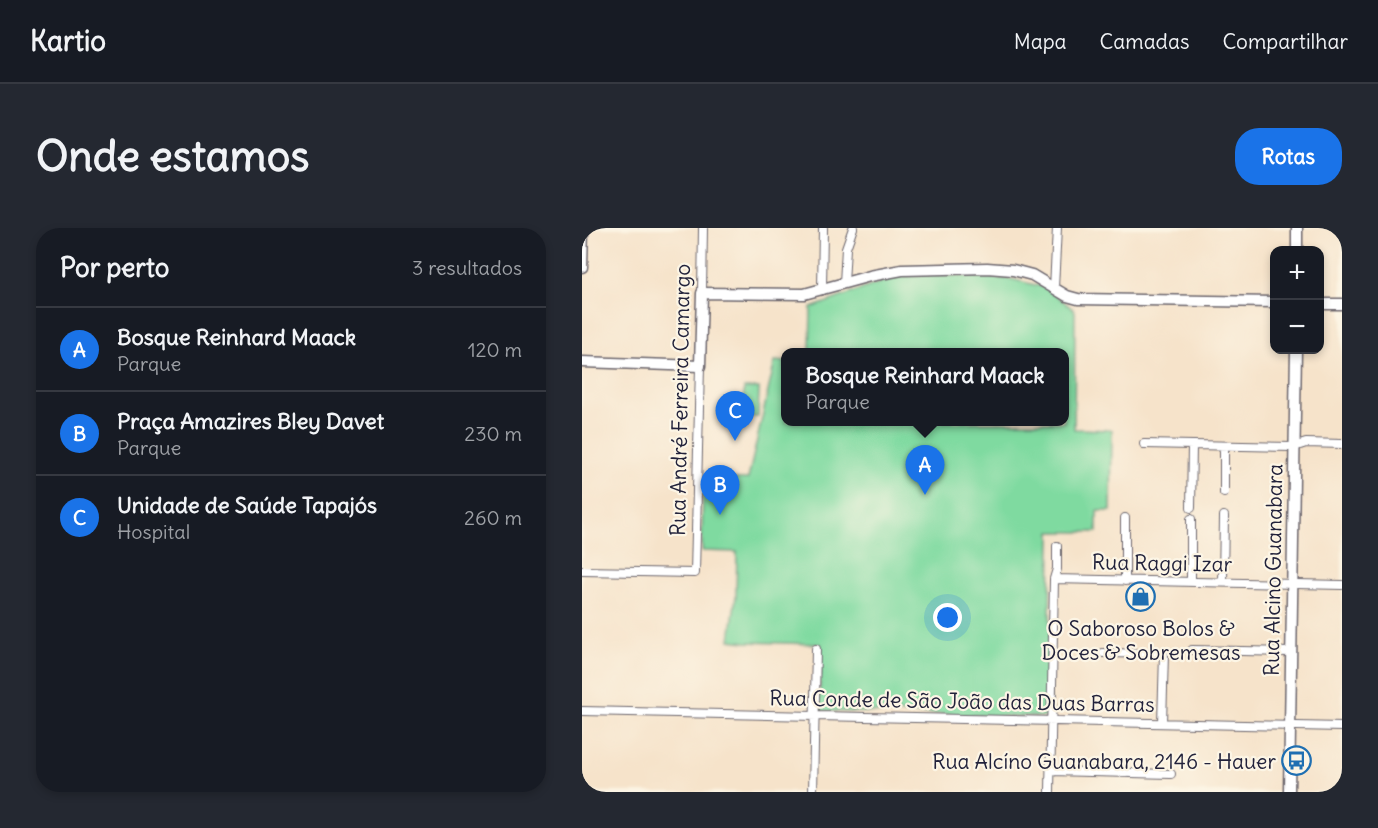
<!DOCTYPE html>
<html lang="pt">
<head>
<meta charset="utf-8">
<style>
	body { margin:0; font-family:Delius,sans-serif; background:#242831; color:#f1f3f6 }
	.controls { position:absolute; right:18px; top:18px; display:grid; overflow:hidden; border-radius:12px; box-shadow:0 3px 9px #0003 }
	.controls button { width:54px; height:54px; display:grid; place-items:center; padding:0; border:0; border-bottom:2px solid #363941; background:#171b24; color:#f1f3f6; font:30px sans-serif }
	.you { position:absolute; left:366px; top:390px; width:21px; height:21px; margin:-15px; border:4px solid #fff; border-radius:50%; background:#1a73e8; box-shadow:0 0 0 9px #1a73e833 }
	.badge { display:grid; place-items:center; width:39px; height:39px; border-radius:50%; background:#1a73e8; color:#fff; font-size:20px; font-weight:700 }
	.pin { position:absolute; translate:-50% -50px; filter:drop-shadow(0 2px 3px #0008) }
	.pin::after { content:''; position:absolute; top:32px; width:21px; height:18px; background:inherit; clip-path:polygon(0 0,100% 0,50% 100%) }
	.popup { position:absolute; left:199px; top:120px; width:288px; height:78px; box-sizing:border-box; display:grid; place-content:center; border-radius:12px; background:#171b24; filter:drop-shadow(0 2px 4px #0005); font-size:20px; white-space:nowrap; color:#9ea1a6 }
	.popup b { font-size:22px; color:#f1f3f6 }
	.popup::after { content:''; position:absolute; left:50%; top:100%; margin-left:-12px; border:12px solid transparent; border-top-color:#171b24 }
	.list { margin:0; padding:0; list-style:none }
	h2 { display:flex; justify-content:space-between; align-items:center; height:78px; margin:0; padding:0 24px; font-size:26px }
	h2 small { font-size:20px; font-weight:400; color:#9ea1a6 }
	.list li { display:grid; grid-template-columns:39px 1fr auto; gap:18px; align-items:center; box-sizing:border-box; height:84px; padding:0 24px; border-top:2px solid #363941 }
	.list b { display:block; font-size:22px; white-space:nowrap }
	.list p { margin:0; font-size:20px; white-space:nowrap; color:#9ea1a6 }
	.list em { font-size:20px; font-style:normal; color:#9ea1a6 }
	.map { position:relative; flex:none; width:760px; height:564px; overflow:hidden; border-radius:24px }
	header { display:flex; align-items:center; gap:36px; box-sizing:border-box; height:84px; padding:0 30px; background:#171b24; border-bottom:2px solid #363941 }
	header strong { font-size:28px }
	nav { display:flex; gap:33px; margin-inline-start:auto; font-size:21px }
	.intro { display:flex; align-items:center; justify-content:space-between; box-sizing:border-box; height:144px; padding:0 36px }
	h1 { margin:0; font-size:42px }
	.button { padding:15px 27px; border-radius:24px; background:#1a73e8; color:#fff; font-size:21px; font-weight:700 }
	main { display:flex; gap:36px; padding:0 36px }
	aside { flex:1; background:#171b24; border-radius:24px; box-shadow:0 3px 9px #0003 }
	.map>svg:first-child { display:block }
	.green { fill:#7fdaa0; stroke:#507e6e; stroke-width:1.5 }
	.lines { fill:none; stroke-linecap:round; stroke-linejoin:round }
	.street-casing { stroke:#6c666d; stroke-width:10 }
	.secondary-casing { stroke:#6c666d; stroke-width:13 }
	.street { stroke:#fff; stroke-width:8 }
	.secondary { stroke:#fff; stroke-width:10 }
	.labels { text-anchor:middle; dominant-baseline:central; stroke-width:4.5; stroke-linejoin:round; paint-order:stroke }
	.street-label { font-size:21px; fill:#22223b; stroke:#fcf5e5 }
	.poi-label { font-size:21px; fill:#22223b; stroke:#fcf5e5 }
</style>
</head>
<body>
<header>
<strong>Kartio</strong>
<nav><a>Mapa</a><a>Camadas</a><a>Compartilhar</a></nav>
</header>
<div class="intro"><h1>Onde estamos</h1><a class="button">Rotas</a></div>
<main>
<aside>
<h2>Por perto<small>3 resultados</small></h2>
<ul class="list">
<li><span class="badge">A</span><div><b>Bosque Reinhard Maack</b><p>Parque</p></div><em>120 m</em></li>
<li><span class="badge">B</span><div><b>Praça Amazires Bley Davet</b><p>Parque</p></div><em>230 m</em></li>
<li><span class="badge">C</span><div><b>Unidade de Saúde Tapajós</b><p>Hospital</p></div><em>260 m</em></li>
</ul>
</aside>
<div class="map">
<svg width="760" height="564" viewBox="0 0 760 564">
	<rect width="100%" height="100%" fill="#fcf5e5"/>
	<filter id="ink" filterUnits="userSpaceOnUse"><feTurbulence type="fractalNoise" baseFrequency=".0167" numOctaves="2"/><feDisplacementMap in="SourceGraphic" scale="12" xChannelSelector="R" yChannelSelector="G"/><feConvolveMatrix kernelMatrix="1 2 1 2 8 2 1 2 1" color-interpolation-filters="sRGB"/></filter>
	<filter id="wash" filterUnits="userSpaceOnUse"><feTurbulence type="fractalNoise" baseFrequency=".008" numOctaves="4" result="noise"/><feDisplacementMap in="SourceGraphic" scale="24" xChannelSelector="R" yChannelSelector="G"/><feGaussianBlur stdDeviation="1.35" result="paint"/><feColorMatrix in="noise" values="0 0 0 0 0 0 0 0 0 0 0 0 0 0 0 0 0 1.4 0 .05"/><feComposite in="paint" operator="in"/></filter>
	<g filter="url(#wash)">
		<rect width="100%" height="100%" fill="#f6e3ca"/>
		<path class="green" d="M345 46 429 51 466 60 493 83 492 201 530 202 529 283H515V304H469L467 489 237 483 239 416 164 414 148 412 154 368 155 324 120 323 121 250 166 251 193 133 203 134 204 194H482V124H228L229 80 313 49Z
			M162 160H177L176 189H161Z"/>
	</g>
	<g filter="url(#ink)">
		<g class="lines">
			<defs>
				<path id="street" d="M262 55 264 20 271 0
					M472 60 475 0
					M240 62 241 0
					M120 65 121 0
					M562 216 712 219 724 215 760 216
					M642 265V218
					M609 280 610 217
					M543 290V353
					M0 343 113 345 118 138
					M472 351 760 357
					M609 354V291
					M641 354 642 288
					M610 422 709 424
					M521 425 582 426 580 495
					M0 483 760 499
					M469 543 589 546
					M231 564 234 421
					M468 564 472 351 475 341V318"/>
				<path id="secondary" d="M715 22V0
					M0 39 1 0
					M738 76H760
					M0 134 118 138 120 65 222 66 288 48 320 42 405 40 431 42 450 47 485 68 496 71 692 74
					M707 564 714 122"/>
			</defs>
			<use href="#street" class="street-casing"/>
			<use href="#secondary" class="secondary-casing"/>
			<use href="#street" class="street"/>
			<use href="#secondary" class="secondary"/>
		</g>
	</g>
	<defs>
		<symbol id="shop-ring" viewBox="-11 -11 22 22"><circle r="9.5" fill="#fcf5e5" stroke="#1f6fb2" stroke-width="1.5"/><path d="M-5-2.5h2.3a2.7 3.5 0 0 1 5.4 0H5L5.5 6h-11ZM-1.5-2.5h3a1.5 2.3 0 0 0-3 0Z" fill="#1f6fb2"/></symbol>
		<symbol id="bus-ring" viewBox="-11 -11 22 22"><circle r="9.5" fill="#fcf5e5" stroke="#1f6fb2" stroke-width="1.5"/><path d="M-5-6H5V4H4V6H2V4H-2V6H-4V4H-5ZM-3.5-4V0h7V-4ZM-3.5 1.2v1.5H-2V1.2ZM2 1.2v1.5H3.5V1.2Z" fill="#1f6fb2"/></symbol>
	</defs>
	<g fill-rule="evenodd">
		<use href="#shop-ring" x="542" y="352" width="33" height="33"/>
		<use href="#bus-ring" x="698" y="516" width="33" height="33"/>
	</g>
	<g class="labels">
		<g class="street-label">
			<text transform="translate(98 172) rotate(-89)">Rua André Ferreira Camargo</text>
			<text transform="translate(580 335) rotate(1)">Rua Raggi Izar</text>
			<text transform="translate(691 342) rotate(-89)">Rua Alcino Guanabara</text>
			<text transform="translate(380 473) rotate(1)">Rua Conde de São João das Duas Barras</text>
		</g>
		<g class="poi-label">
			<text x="559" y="400">O Saboroso Bolos &amp;<tspan x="559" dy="24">Doces &amp; Sobremesas</tspan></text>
			<text x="694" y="533" text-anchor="end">Rua Alcíno Guanabara, 2146 - Hauer</text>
		</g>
	</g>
</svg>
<div class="controls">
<button>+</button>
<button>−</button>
</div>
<div class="you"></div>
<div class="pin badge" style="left:343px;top:267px">A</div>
<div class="popup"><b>Bosque Reinhard Maack</b>Parque</div>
<div class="pin badge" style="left:138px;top:287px">B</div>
<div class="pin badge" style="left:153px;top:213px">C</div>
</div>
</main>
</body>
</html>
